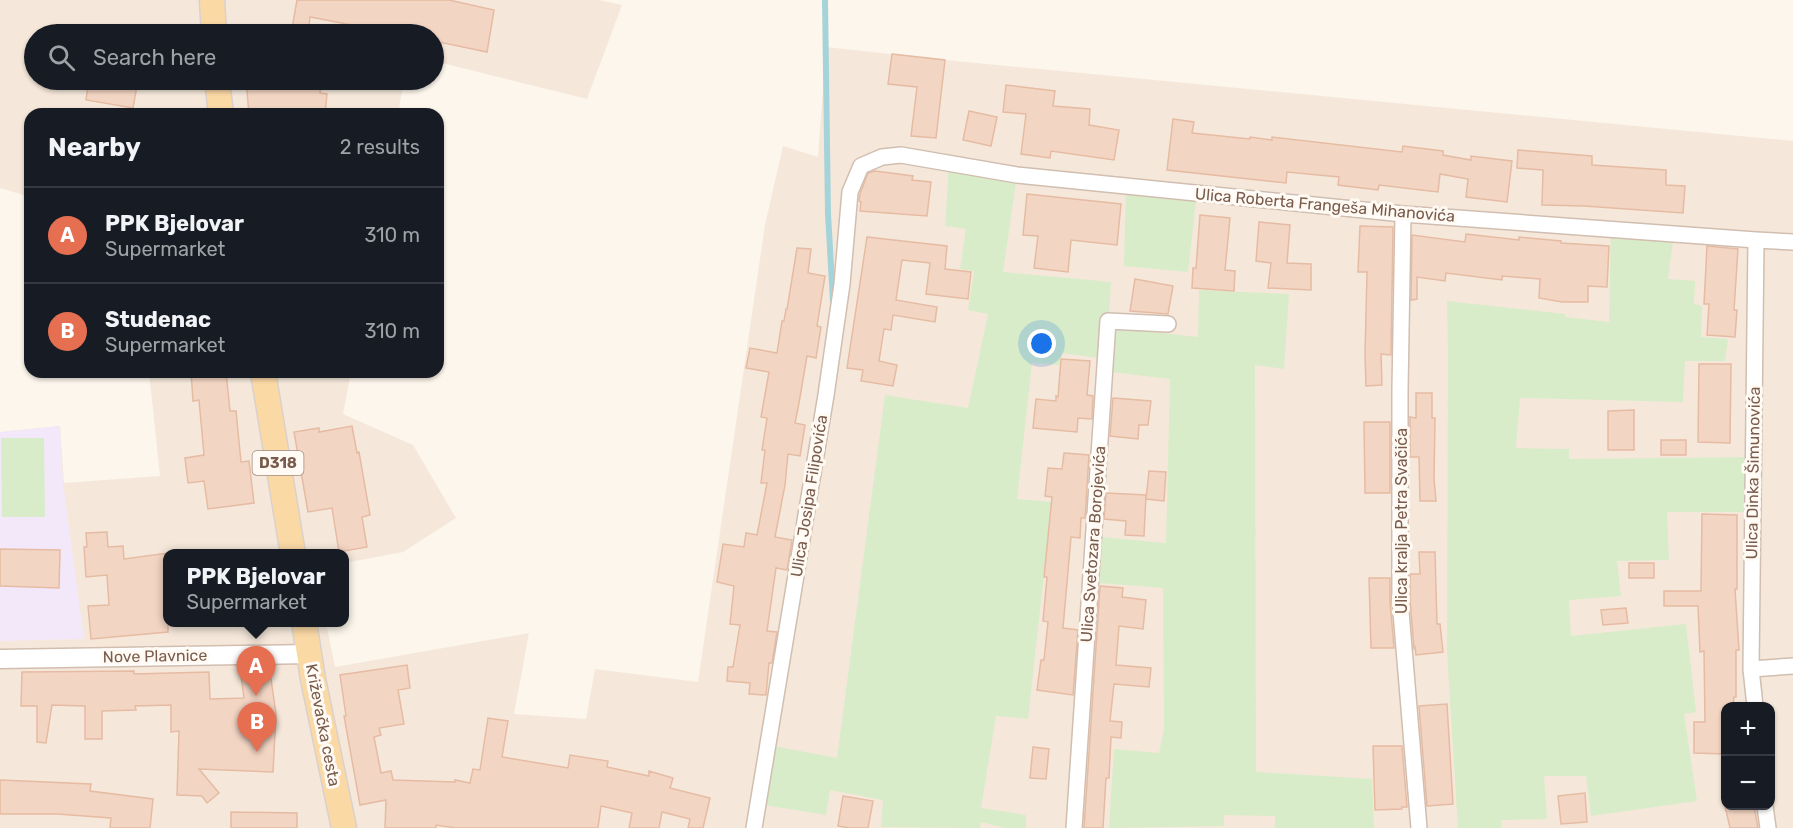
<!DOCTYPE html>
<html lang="en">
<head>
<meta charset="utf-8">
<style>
	body { margin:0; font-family:Rubik,sans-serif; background:#242831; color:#f1f3f6 }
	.controls { position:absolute; right:18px; bottom:18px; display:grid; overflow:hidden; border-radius:12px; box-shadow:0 2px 4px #0004 }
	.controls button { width:54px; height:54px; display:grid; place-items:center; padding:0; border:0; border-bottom:2px solid #363941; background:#171b24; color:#f1f3f6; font:30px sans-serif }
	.you { position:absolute; left:1042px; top:344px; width:21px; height:21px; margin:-15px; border:4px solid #fff; border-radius:50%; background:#1a73e8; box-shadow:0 0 0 9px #1a73e833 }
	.badge { display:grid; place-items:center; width:39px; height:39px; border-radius:50%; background:#e76f51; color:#fff; font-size:20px; font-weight:700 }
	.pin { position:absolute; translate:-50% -50px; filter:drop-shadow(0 2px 3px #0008) }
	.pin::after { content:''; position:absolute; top:32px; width:21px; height:18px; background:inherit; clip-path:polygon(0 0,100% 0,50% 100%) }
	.popup { position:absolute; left:163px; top:549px; width:186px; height:78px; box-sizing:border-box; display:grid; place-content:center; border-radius:12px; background:#171b24; filter:drop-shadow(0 2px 4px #0005); font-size:20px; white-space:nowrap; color:#9ea1a6 }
	.popup b { font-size:22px; color:#f1f3f6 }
	.popup::after { content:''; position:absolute; left:50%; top:100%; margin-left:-12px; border:12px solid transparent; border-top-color:#171b24 }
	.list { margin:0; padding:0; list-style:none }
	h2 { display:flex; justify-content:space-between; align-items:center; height:78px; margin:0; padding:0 24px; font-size:26px }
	h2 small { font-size:20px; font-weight:400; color:#9ea1a6 }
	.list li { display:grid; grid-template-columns:39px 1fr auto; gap:18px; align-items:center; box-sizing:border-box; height:96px; padding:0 24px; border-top:2px solid #363941 }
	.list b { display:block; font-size:22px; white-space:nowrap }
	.list p { margin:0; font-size:20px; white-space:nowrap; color:#9ea1a6 }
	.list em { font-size:20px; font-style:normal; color:#9ea1a6 }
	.icon { flex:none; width:33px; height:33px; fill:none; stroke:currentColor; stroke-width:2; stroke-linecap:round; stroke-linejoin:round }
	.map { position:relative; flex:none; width:1793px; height:828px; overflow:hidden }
	.search { position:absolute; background:#171b24; box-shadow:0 2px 4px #0004; left:24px; top:24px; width:420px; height:66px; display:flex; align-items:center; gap:15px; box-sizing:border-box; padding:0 21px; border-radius:33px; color:#9ea1a6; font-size:22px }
	.panel { position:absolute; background:#171b24; box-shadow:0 2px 4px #0004; left:24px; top:108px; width:420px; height:270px; border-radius:18px }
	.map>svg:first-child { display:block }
	.residential { fill:#f5e8da; fill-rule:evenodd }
	.education { fill:#f3e8fa }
	.green { fill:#d8ecc9 }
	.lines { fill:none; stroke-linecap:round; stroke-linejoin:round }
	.stream { stroke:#a5d3da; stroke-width:6 }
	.building { fill:#f3d5c3; stroke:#e6bba3; stroke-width:1.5 }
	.minor-casing { stroke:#d1beb0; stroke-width:18 }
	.tertiary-casing { stroke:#d1beb0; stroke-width:21 }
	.primary-casing { stroke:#dad1cd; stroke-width:27 }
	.minor { stroke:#fff; stroke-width:15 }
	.tertiary { stroke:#fff; stroke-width:18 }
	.primary { stroke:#fbd9a5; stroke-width:24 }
	.labels { text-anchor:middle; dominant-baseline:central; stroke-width:6; stroke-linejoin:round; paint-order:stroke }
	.shield { fill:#fffaf3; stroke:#a28b7f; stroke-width:1.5 }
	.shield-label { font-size:15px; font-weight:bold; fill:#7a5c4d }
	.street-label { font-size:16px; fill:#7a5c4d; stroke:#fffaf3 }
</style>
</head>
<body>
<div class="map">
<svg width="1793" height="828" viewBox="0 0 1793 828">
	<rect width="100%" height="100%" fill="#fdf6ec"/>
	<path class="residential" d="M0 0H599L622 5 587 99 434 61V34H34V80H404L398 114H30V197L0 188Z
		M826 47 945 60 1793 141V828H0V432L60 426 64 483 160 476 149 372H351L343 414 413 445 456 518 403 552 345 563 344 554H168V622L326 623 335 667 529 633 514 714 586 719 595 669 698 682 765 225 783 146 818 157ZM1726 706H1770V806H1726Z"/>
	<path class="education" d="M60 426 63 483 84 639 0 641V432Z"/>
	<path class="green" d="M949 164 1017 175 1003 272 1111 282 1106 359 1062 353 1059 365 1032 363 1017 499 1052 502 1028 719 996 716 981 808 1026 815V828H1005L981 822 980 828 881 827 883 800 830 790 826 815 758 804 768 745 837 758 885 395 968 408 988 314 968 310 974 271 960 269 966 229 945 226Z
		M1126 186 1197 193 1188 272 1124 266Z
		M1611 229 1674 234 1668 279 1695 281 1694 304 1702 306 1701 337 1728 339 1725 361H1685L1683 402 1520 398 1516 448 1569 449V459L1753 457V512H1667L1669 560 1617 561 1621 596 1569 600 1571 636 1686 624 1696 712 1684 714 1697 801 1591 816 1586 776H1544L1547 819 1501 820V828H1458L1447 652 1448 356 1447 301 1565 314V317L1609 322Z
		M1199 290 1289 294 1284 369 1255 365 1256 772 1372 779 1374 828H1275V816L1224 815V826L1109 828 1114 749 1159 753 1164 728 1163 588 1100 583 1101 537 1166 543 1170 379 1111 372 1117 328 1198 337Z
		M1 438H44L45 517H2Z"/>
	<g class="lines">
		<path class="stream" d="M825 0 828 214 833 301"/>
	</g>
	<path class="building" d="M297 0H449L494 10 487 52 434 41V34H399L310 17 308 34H291Z
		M892 54 945 60 936 138 911 136 917 87 888 84Z
		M89 80H138L133 108 86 100Z
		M246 80H296L295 83 321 86 320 93 327 94 325 114H249Z
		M1006 85 1055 91 1053 106 1090 109 1089 125 1119 130 1114 160 1051 151 1050 158 1021 154 1026 114 1003 112Z
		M969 111 997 117 991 146 963 140Z
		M1173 119 1194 122 1192 133 1250 139V137L1272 140V137L1402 152 1403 146 1443 151V155L1471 160V156L1512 161 1507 202 1466 197 1468 179 1440 174 1438 192 1379 185 1378 190 1338 185 1339 177 1287 172 1286 183 1167 170Z
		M1518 150 1592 156V165L1666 170V185L1685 186 1683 213 1584 206 1542 205 1543 170 1517 168Z
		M875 171 913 176 912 180 931 182 927 216 860 211 861 202 859 201 860 194 868 173Z
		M1027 194 1121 204 1117 245 1071 240 1068 272 1034 268 1038 236 1023 235Z
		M1200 215 1230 218 1225 270 1235 271 1234 291 1192 288 1193 268H1196Z
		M1259 222 1290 225 1287 263 1311 264V290L1268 288 1271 263 1256 261Z
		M1360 226 1393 227 1391 355 1381 354 1382 385 1366 386 1365 354 1367 272H1358Z
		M1466 234 1519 240V237L1561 241V243L1609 246 1607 287 1588 286V302H1562L1539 298 1540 279 1502 276V280L1446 273 1445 281 1417 277V299L1411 300 1412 235 1465 242Z
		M867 237 947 246 945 269 971 272 968 299 926 294 930 263 902 260 896 300 937 307 935 322 893 315 891 330 884 329 879 361 897 365 893 386 861 381 863 370 847 368Z
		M1707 246 1738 249 1734 310H1737L1735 337 1707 335 1709 304H1704Z
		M797 248 811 249 808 273 825 276 817 326 821 327 816 358 807 356 799 403 795 423 805 425 800 456 788 454 785 485 775 537 792 540 787 570 776 568 767 631 777 632 772 663H769L766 695 749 694 750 683 727 681 728 667H733L740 625 730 624 734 586 717 582 723 544 744 547 746 533 757 535 767 483H761L765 450H762L767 418 761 417 769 372 746 368 750 348 777 353 782 321H784L786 309H787Z
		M1135 279 1173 286 1168 314 1130 311Z
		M1061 359 1090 361 1087 395 1093 396 1092 419 1078 418 1077 432 1033 428 1036 399 1056 401V396L1058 397Z
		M1699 364H1731L1730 443 1698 442Z
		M191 372H226L230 411H236L241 462 249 461 254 503 208 509 204 481 188 483 185 458 204 455 199 400 193 401Z
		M1416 393H1432V418H1435L1434 479 1436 501H1420L1419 457H1410V417L1416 418Z
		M1113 398 1151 401 1148 425H1139L1138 439 1110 436Z
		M1634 410V450H1608V411Z
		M1364 422H1390V493H1365Z
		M352 426 357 453 359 452 370 515 362 517 367 547 339 552 332 508 308 512 294 432 319 428V432Z
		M1661 440H1686V455H1661Z
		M1064 453 1089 455 1085 518H1081L1080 538 1071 537 1063 628 1078 630 1073 695 1037 690 1041 660H1044L1048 622 1043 621 1047 577H1044L1052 497 1045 496 1048 468 1062 469Z
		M1149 471 1166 472 1164 501 1146 499Z
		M1106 493 1146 495 1144 536 1125 535 1126 521 1104 519Z
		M1702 514 1737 515V589H1735L1739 650H1736V697H1734L1733 706H1725V754L1694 753V722H1705L1704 651 1700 652 1698 606H1664V591H1701Z
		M107 532 108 547 123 546 124 559 168 553V632L91 639 88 606 109 605 107 575 86 577 84 547H87L86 533Z
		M0 549 60 550 59 588 0 586Z
		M1419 552H1435L1437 624H1440L1443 652 1416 655 1415 647 1414 648 1410 600V574H1420Z
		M1629 563H1654V578H1629Z
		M1369 578H1390V601L1394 648H1371Z
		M1100 586 1123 588 1122 597 1146 600 1143 629 1119 626 1116 665 1151 668 1149 687 1114 684 1110 721 1122 722 1121 738 1111 737 1109 778H1106L1103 828H1084Z
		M1626 608 1628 623 1603 625 1601 610Z
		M407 665 410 688 398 690 404 724 379 728 381 735 374 737 381 773 391 771 393 780 455 782V780L470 783 473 769 480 770 488 718 508 721 502 757 568 768 570 755 608 761 607 767 649 776V771L673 778 670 788 710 798 703 828H688L690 819 662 812 659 828H629L632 813 601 806 598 828H456L436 825V828H385L386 800 360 805 344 716H346L340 675Z
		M134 671V674L209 672 210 699 244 698 241 676 270 672 276 714 273 772 199 769 219 793 207 803 202 796 177 795 179 731 171 732V705L135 706 136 710 102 711V739H85V706L52 705 46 743 37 742V706H21L22 672Z
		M1447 704 1453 804 1427 806 1419 706Z
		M1373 746H1402L1407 807H1402V809L1375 810Z
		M1033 747 1049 749 1046 779 1030 778Z
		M0 780 91 784 90 791 153 799 150 828H110L111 818 57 814H0Z
		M1585 793 1587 822 1561 824 1558 796Z
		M843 796 873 801 868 828H849L838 826Z
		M1725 806H1754L1758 828H1730Z
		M231 812 297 813V828H231Z"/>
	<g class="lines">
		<defs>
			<path id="minor" d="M1403 214 1400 390V600L1419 828
				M1751 669 1793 666
				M1755 706 1751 669 1756 240
				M1765 806 1768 828
				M754 828 826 395 842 284 850 192 861 166 882 157 901 155 1017 175 1403 214 1756 240 1793 242
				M1074 828 1108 321 1168 324"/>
			<path id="tertiary" d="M0 659 309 654"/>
			<path id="primary" d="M212 0 214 34
				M217 80 221 114
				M263 372 293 554
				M304 622 313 679 344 828"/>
		</defs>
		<use href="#minor" class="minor-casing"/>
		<use href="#tertiary" class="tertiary-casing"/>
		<use href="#primary" class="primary-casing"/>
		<use href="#minor" class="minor"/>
		<use href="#tertiary" class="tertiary"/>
		<use href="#primary" class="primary"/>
	</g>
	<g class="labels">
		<rect class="shield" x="252.5" y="451" width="51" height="24" rx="4.5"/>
		<g class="shield-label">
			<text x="278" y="463">D318</text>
		</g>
		<g class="street-label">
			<text transform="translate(1325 205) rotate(5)">Ulica Roberta Frangeša Mihanovića</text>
			<text transform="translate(1753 473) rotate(-89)">Ulica Dinka Šimunovića</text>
			<text transform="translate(809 496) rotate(-81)">Ulica Josipa Filipovića</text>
			<text transform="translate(1401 521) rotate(-90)">Ulica kralja Petra Svačića</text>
			<text transform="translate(1093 544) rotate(-86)">Ulica Svetozara Borojevića</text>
			<text transform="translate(155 656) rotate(-1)">Nove Plavnice</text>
			<text transform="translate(323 725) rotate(79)">Križevačka cesta</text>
		</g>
	</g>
</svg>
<div class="controls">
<button>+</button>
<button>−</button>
</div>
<div class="you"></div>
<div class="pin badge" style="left:256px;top:696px">A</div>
<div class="popup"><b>PPK Bjelovar</b>Supermarket</div>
<div class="pin badge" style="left:257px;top:752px">B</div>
<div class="search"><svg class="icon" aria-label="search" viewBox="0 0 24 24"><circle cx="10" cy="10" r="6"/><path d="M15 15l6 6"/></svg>Search here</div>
<section class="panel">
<h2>Nearby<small>2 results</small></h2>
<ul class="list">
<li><span class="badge">A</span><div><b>PPK Bjelovar</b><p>Supermarket</p></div><em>310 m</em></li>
<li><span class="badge">B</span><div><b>Studenac</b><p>Supermarket</p></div><em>310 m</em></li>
</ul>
</section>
</div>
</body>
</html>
